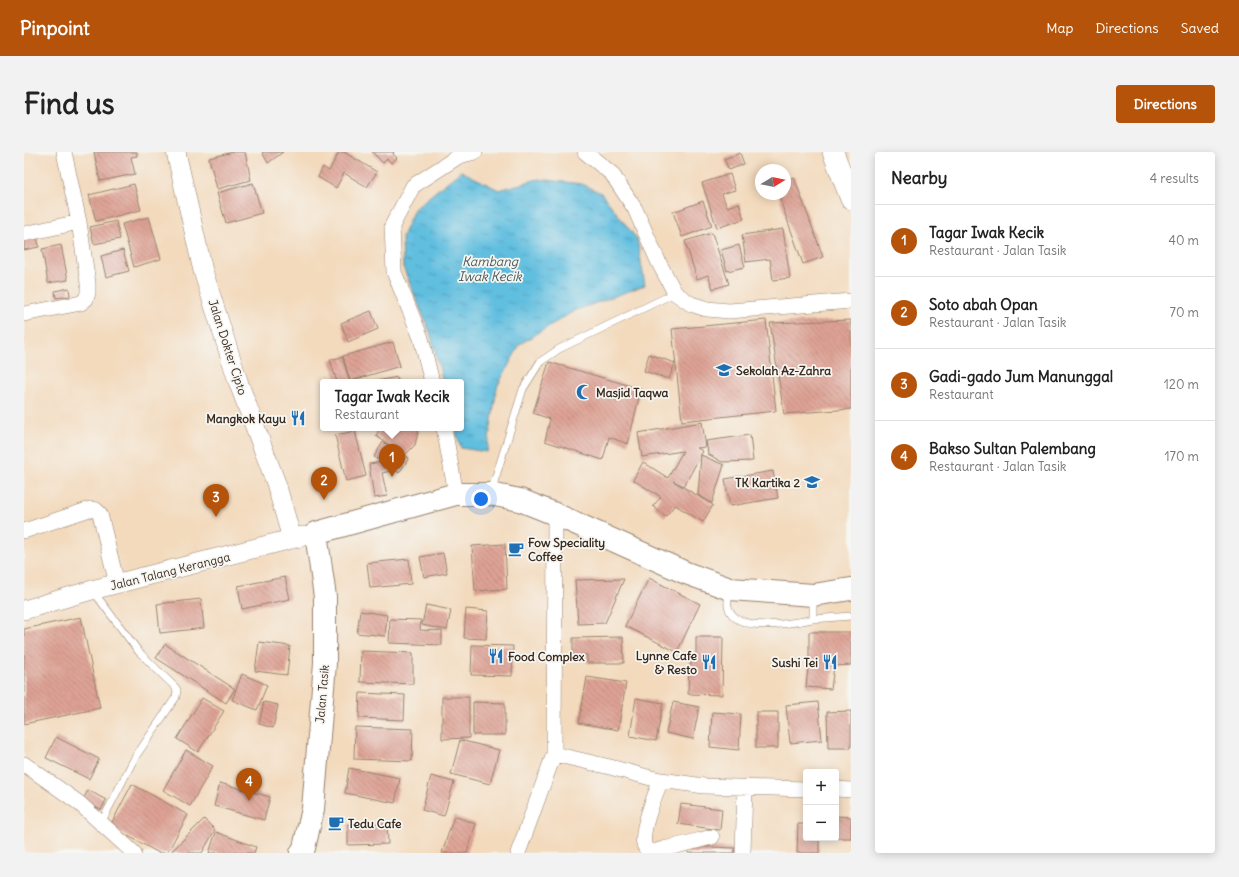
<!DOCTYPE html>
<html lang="en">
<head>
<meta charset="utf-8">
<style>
	body { margin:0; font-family:Delius,sans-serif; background:#f2f2f2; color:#222 }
	.controls { position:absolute; right:12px; bottom:12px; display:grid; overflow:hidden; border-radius:4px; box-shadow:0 2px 10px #0003 }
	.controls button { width:36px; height:36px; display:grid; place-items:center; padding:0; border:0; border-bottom:1px solid #e0e0e0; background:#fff; color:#222; font:20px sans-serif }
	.compass { position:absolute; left:731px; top:12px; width:36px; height:36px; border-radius:50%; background:#fff; box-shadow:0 2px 10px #0003; rotate:80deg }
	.you { position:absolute; left:457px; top:347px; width:14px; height:14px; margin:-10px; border:3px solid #fff; border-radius:50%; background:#1a73e8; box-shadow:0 0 0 6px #1a73e833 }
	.badge { display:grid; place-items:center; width:26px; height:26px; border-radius:50%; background:#b45309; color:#fff; font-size:13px; font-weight:700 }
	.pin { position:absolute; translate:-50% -33px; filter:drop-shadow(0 1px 2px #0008) }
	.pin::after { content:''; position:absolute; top:21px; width:14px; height:12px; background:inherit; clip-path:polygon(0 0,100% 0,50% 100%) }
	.popup { position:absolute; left:296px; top:227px; width:144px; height:52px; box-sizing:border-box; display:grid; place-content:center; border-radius:4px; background:#fff; filter:drop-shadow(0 1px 3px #0005); font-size:13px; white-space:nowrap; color:#767676 }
	.popup b { font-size:15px; color:#222 }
	.popup::after { content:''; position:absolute; left:50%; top:100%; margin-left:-8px; border:8px solid transparent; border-top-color:#fff }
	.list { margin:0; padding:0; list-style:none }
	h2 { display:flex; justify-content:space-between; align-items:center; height:52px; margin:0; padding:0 16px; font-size:17px }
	h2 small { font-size:13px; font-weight:400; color:#767676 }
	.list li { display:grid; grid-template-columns:26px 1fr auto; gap:12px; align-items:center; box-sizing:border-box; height:72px; padding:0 16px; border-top:1px solid #e0e0e0 }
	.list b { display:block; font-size:15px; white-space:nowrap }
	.list p { margin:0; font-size:13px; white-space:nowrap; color:#767676 }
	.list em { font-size:13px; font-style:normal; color:#767676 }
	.map { position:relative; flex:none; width:827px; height:701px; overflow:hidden; border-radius:4px }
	header { display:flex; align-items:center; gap:24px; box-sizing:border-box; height:56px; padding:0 20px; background:#b45309; color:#fff }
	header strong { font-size:19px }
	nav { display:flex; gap:22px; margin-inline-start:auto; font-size:14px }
	.intro { display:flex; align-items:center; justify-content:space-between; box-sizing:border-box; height:96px; padding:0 24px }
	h1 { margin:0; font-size:28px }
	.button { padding:10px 18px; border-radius:4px; background:#b45309; color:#fff; font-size:14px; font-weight:700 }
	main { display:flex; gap:24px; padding:0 24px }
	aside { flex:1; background:#fff; border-radius:4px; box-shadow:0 2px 10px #0003 }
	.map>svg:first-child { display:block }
	.water { fill:url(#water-ripples); stroke:#4e747e }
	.building { fill:url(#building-back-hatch) }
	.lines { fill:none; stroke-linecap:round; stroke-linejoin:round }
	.service-casing { stroke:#97826e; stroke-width:8 }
	.minor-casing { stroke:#97826e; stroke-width:16 }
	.tertiary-casing { stroke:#97826e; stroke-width:20 }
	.secondary-casing { stroke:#97826e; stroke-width:22 }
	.primary-casing { stroke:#97826e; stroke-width:24 }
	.service { stroke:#fff; stroke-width:7 }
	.minor { stroke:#fff; stroke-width:15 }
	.tertiary { stroke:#fff; stroke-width:19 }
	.secondary { stroke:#fff; stroke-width:21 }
	.primary { stroke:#fff; stroke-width:22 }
	.labels { text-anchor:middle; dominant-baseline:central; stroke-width:3.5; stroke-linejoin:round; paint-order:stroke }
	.street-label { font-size:12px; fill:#3b2a1e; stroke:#f6f6f2 }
	.poi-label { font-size:12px; font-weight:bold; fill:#3b2a1e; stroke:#f6f6f2; text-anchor:start }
	.water-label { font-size:13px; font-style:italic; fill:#465658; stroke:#f6f6f2 }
</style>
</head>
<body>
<header>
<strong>Pinpoint</strong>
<nav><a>Map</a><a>Directions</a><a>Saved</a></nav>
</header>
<div class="intro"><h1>Find us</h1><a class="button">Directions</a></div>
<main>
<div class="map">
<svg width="827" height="701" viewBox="0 0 827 701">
	<defs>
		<pattern id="water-ripples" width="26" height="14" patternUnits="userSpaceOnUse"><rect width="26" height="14" fill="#61bedf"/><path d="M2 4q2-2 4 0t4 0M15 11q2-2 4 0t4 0" fill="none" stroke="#519bb4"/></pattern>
		<pattern id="building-back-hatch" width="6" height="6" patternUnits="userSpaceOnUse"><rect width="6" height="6" fill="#dea294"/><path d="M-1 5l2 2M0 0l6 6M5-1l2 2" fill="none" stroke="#b58478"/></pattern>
	</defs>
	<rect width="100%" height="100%" fill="#f6f6f2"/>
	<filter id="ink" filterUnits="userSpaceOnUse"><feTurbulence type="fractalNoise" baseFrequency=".025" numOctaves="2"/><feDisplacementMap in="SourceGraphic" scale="8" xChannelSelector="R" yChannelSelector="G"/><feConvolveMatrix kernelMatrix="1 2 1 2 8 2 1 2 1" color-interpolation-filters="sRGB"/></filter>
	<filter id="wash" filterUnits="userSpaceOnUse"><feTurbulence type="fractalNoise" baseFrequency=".012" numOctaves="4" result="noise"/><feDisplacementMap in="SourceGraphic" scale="16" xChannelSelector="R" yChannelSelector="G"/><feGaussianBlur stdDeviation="0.9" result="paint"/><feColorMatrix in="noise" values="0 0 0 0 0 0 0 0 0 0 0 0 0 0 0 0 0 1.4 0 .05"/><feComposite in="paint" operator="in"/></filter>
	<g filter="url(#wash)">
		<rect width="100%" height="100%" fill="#f3dabd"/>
		<path class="water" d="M437 19 475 38 514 27 558 32 577 41 613 87 621 133 550 159 496 192 473 235 463 300 437 296 431 276H437V230H419L406 180 379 115 378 85 390 57Z"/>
		<g id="blocks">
			<path class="building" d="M70 0H113V4L107 5 111 22 76 29Z
				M209 0H221L227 28 193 37 185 6Z
				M238 0H259L244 11Z
				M315 0H320L353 20 343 35 320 21 312 36 294 25 299 15 305 19Z
				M348 0H370L369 2 373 6 367 11 363 7 359 11Z
				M716 1 720 12 705 18 700 7Z
				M706 22 711 38 698 42 703 55 715 51 720 67 693 76 678 31Z
				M770 25 799 105 779 112 754 42H761V28Z
				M229 31 238 61 202 71 193 41Z
				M110 32 117 58 72 69 65 43Z
				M679 49 688 74 658 85 649 60Z
				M125 65 137 107 110 115 98 72Z
				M92 69 96 87 70 92 66 75Z
				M759 77 766 126 749 128 746 107 722 110 718 83Z
				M688 81 705 132 689 137 684 123 673 127 661 89Z
				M13 84 15 95 0 98V86Z
				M37 93 44 128 24 131 18 97Z
				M715 93 721 115 703 119 697 98Z
				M99 98 105 119 82 125 77 104Z
				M45 136 46 144 32 146 31 139Z
				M347 159 354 177 324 190 317 171Z
				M742 168 752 259 658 269 648 177Z
				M827 168V257L760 262 746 171Z
				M369 190 376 214 326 229 319 204Z
				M625 202 651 211 645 227 620 219Z
				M318 205 326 230H313L306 208Z
				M525 210 617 237 604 292 585 285 579 308 521 289 526 267 509 261Z
				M373 225 374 230H353V229Z
				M678 270 682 295 673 296 679 299 660 334 649 329 689 353 679 370 651 353 641 365 629 354 637 345 609 328 619 310 644 326 659 299 618 305 614 281Z
				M356 276 365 277V276H395L391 293 381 303 385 306 375 321 371 318 358 321 363 344 350 346 345 312 358 310 350 305 359 290 379 302 352 284Z
				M331 279 342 324 322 329 311 283Z
				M726 283 729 309 698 310 684 302 682 289Z
				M677 303 700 313 688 351 674 343Z
				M749 319 754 346 706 354 701 327Z
				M481 392 483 437 451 439 448 394Z
				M419 401 423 421 400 425 396 405Z
				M385 407 387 432 346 436 343 411Z
				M261 425 266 447 218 457 214 434Z
				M625 426 676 452 653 500 601 474Z
				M600 427 581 471 554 472 551 428Z
				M177 447 180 476 136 481 133 452Z
				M402 453 427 458 423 478 398 473Z
				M442 457 464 459 462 487 440 486Z
				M336 459 363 463 361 484 333 481Z
				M57 465 76 556 0 572V477Z
				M366 467 397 468 396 478 418 479V493L365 491Z
				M785 480H827V513L810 514 807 537 782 535 785 507Z
				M599 485 600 511H563V503H549V486Z
				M672 485H699L698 543 664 542 665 513H667V505H672Z
				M235 490 266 494 263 523 231 519Z
				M141 492 211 537 202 551 132 506Z
				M448 493 489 494 488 524 447 523Z
				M337 499 389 501V532L336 530Z
				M218 522 243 533 233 558 208 548Z
				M563 525 602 531 594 578 555 571Z
				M336 541 381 543 380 568 335 566Z
				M418 545H445V586L418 587Z
				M178 546 200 559 174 600 153 587Z
				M612 546 639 551 632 589 606 584Z
				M240 550 254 553 249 576 235 572Z
				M449 550 481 551V583H449Z
				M649 550 675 555 669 587 642 581Z
				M794 550 798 588 766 591 762 553Z
				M827 559V596H804L803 560Z
				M688 560 717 562 715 598 686 595Z
				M732 560H754V596H732Z
				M331 575 389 577 388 609 330 607Z
				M32 585 75 607 65 627 22 606Z
				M436 588 475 598 466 632 427 622Z
				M162 598 189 614 166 654 139 638Z
				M325 616 376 626 371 651 321 641Z
				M407 624 430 630 420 664 398 658Z
				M196 631 246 645 240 668 190 654Z
				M108 632 164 663 143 701H135L86 674Z
				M64 638 82 648 77 658 59 648Z
				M657 652 698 657 696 678 654 672Z
				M430 664 452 672 443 701H418Z
				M812 664 827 665V686H812Z
				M180 667 191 678 178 701H146Z
				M363 671 364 692 324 693V672Z
				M774 672H782V686H795V701H773Z
				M192 680 232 695 230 701H185Z
				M665 694 711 696 710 701H664Z"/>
		</g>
	</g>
	<g filter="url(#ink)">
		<use href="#blocks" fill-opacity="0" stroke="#97826e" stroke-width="1"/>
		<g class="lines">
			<defs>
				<path id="service" d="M467 340 499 237 516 210 535 197 651 141
					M706 438C705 443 703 449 704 454 710 483 769 471 789 467V445
					M69 439 115 500 151 535 153 538 152 545 110 607 77 671
					M789 467 827 464"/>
				<path id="minor" d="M561 0 588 22 611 57 635 111 651 141 667 152 683 157 705 159 827 149
					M0 82 55 70
					M0 162 57 151 62 147 64 141V131L55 70 40 0
					M408 230 397 186 370 120 368 74 389 34 435 4 451 0
					M420 276 432 342
					M0 379 66 357 72 358 76 362 93 432
					M530 602 586 615 627 626 637 628 680 634 782 637
					M0 612 55 651 110 701
					M637 628C633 638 607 698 627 699 631 700 636 698 639 697 656 694 672 689 688 685
					M812 637 827 638
					M494 701 530 602 531 362
					M719 701 721 635"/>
				<path id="tertiary" d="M152 0 179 119 215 232 252 331 268 387
					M0 458 68 438 279 384"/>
				<path id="secondary" d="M809 0 827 47"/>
				<path id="primary" d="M277 701 280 696 289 657 301 511V445L292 381 432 342H466L496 348 531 362 662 421 706 437 789 443 827 437"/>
			</defs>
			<use href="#service" class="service-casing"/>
			<use href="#minor" class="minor-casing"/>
			<use href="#tertiary" class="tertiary-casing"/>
			<use href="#secondary" class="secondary-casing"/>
			<use href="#primary" class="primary-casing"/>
			<use href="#service" class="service"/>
			<use href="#minor" class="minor"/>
			<use href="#tertiary" class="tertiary"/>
			<use href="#secondary" class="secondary"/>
			<use href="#primary" class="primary"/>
		</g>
	</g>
	<defs>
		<symbol id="school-bare" viewBox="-9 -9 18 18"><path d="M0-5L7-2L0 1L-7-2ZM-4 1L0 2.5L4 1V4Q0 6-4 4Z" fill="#1f6fb2" stroke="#f6f6f2" stroke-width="2.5" paint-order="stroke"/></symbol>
		<symbol id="mosque-bare" viewBox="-9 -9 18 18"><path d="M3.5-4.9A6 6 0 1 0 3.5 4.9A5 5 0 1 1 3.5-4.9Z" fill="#1f6fb2" stroke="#f6f6f2" stroke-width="2.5" paint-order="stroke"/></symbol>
		<symbol id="restaurant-bare" viewBox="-9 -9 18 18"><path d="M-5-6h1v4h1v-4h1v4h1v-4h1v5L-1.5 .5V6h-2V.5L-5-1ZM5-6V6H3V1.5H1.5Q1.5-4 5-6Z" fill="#1f6fb2" stroke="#f6f6f2" stroke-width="2.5" paint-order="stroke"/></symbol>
		<symbol id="cafe-bare" viewBox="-9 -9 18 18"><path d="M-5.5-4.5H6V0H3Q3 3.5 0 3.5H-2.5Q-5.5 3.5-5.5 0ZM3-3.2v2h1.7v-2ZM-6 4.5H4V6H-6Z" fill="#1f6fb2" stroke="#f6f6f2" stroke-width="2.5" paint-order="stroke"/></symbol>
	</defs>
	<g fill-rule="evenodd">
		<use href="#school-bare" x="689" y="207" width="22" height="22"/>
		<use href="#mosque-bare" x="549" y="229" width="22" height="22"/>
		<use href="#restaurant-bare" x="263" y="255" width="22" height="22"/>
		<use href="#school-bare" x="777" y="319" width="22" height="22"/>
		<use href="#cafe-bare" x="481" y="386" width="22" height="22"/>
		<use href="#restaurant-bare" x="461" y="493" width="22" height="22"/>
		<use href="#restaurant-bare" x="674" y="499" width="22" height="22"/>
		<use href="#restaurant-bare" x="795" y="499" width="22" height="22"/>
		<use href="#cafe-bare" x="301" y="660" width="22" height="22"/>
	</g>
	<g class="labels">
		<g class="street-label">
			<text transform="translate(204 195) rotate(72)">Jalan Dokter Cipto</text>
			<text transform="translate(146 419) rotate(-14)">Jalan Talang Kerangga</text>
			<text transform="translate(298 542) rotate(-85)">Jalan Tasik</text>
		</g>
		<g class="poi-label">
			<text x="712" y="218">Sekolah Az-Zahra</text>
			<text x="572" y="240">Masjid Taqwa</text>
			<text x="262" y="266" text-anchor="end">Mangkok Kayu</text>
			<text x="776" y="330" text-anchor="end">TK Kartika 2</text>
			<text x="504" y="390">Fow Speciality<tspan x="504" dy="14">Coffee</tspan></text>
			<text x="673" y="503" text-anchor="end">Lynne Cafe<tspan x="673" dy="14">&amp; Resto</tspan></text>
			<text x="484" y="504">Food Complex</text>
			<text x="794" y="510" text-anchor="end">Sushi Tei</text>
			<text x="324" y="671">Tedu Cafe</text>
		</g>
		<g class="water-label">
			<text x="466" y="109">Kambang<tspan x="466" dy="15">Iwak Kecik</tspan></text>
		</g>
	</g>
</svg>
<div class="controls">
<button>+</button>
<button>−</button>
</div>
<svg class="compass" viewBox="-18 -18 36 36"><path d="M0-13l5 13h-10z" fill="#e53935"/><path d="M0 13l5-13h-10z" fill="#767676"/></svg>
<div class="you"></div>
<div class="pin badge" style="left:368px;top:325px">1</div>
<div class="popup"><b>Tagar Iwak Kecik</b>Restaurant</div>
<div class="pin badge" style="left:300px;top:348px">2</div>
<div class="pin badge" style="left:192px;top:365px">3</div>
<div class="pin badge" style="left:225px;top:649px">4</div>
</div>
<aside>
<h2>Nearby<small>4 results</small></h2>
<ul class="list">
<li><span class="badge">1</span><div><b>Tagar Iwak Kecik</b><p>Restaurant · Jalan Tasik</p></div><em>40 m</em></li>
<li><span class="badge">2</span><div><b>Soto abah Opan</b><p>Restaurant · Jalan Tasik</p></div><em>70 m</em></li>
<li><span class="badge">3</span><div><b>Gadi-gado Jum Manunggal</b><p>Restaurant</p></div><em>120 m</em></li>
<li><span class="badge">4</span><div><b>Bakso Sultan Palembang</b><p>Restaurant · Jalan Tasik</p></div><em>170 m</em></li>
</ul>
</aside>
</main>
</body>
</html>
